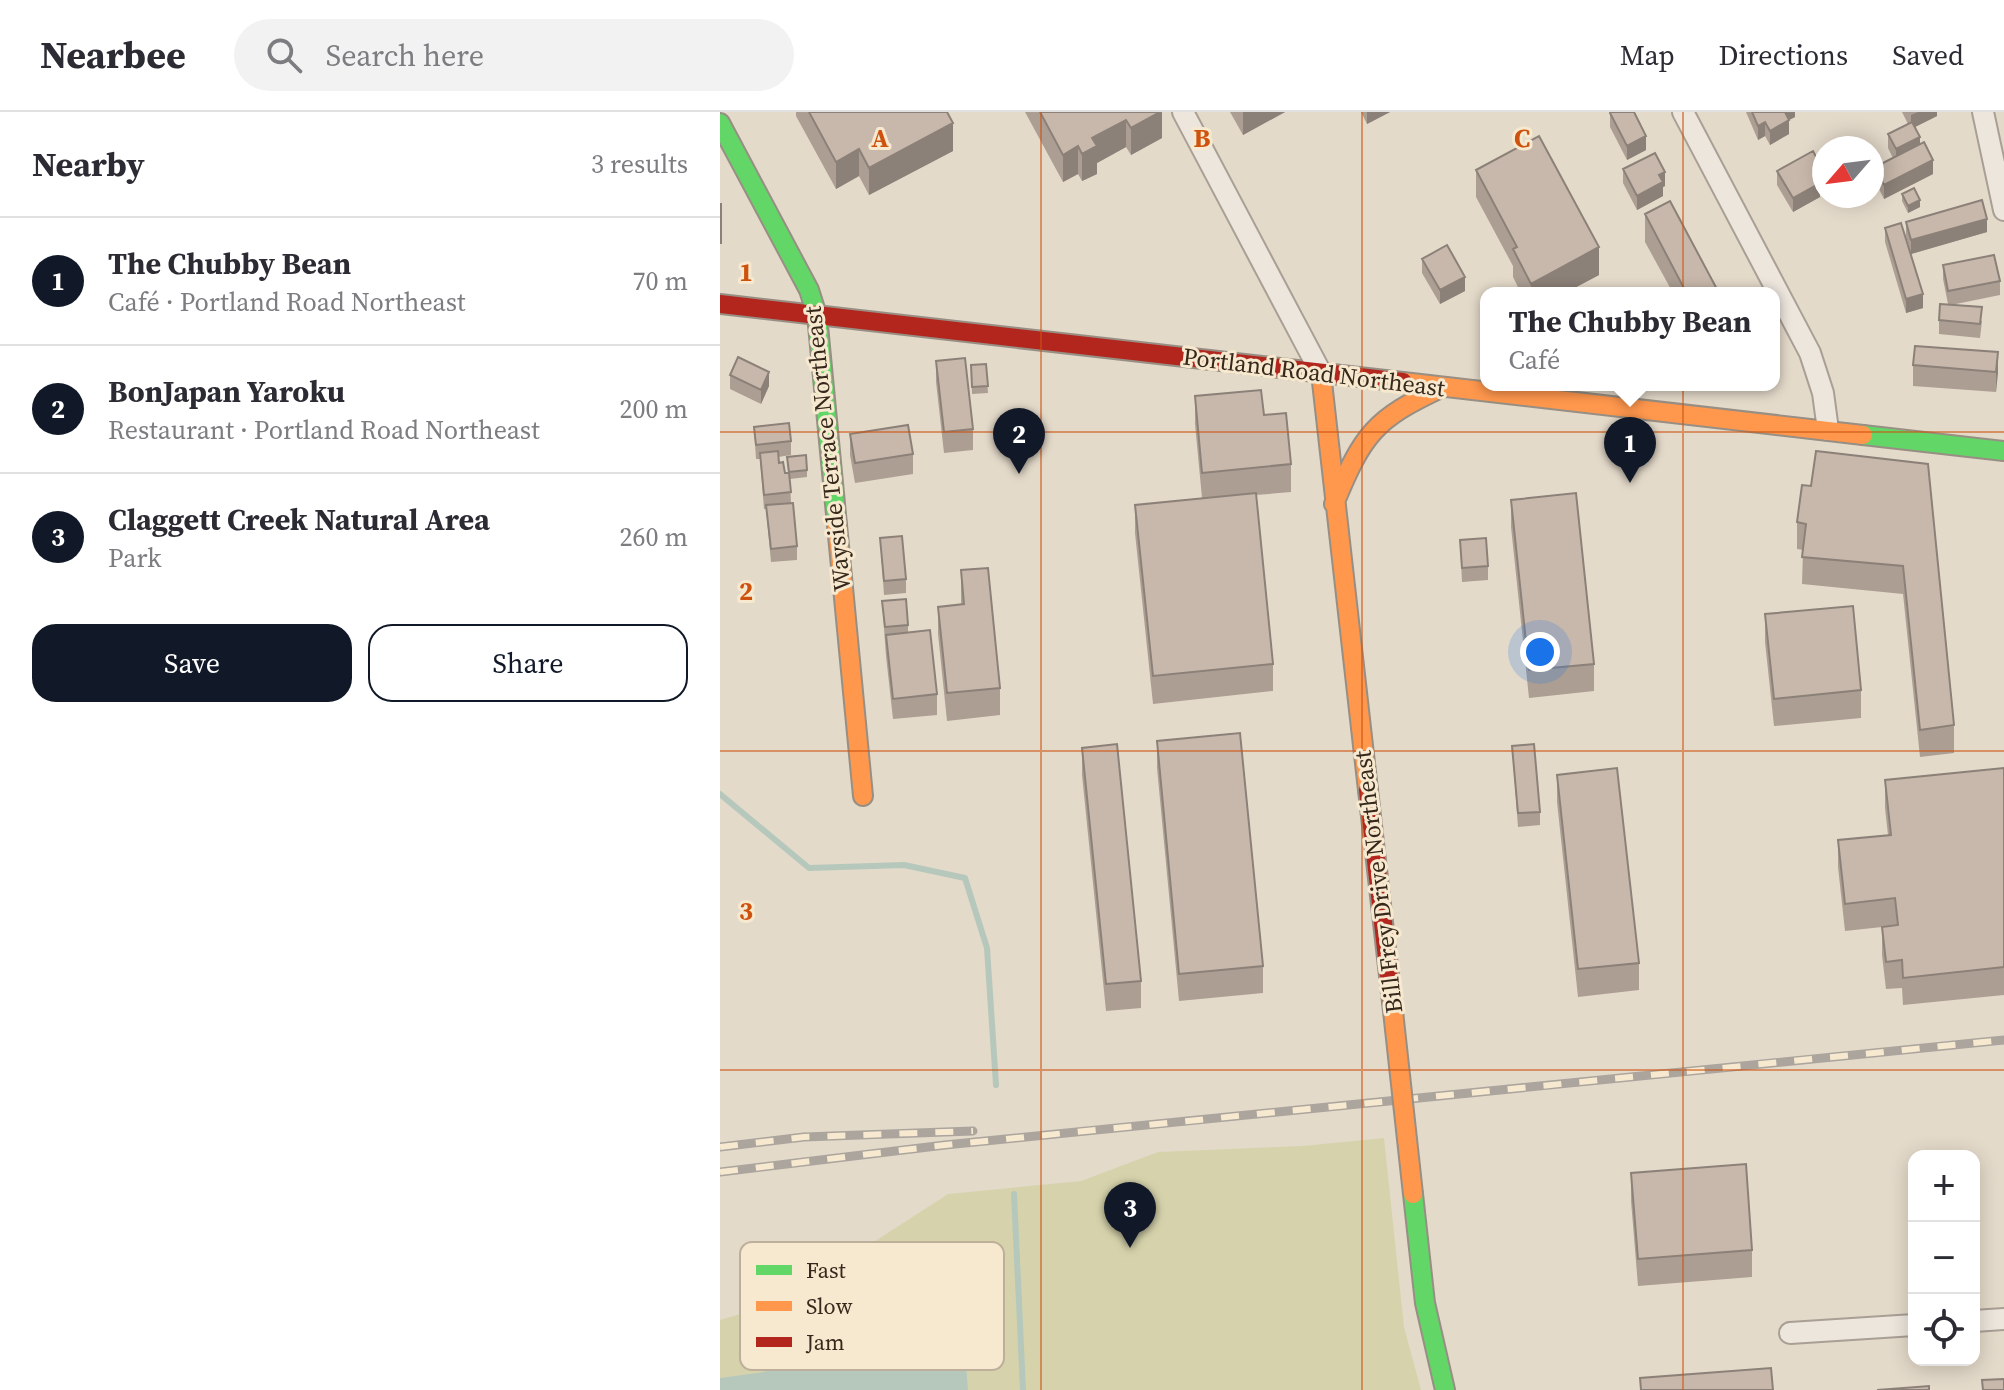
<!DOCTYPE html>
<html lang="en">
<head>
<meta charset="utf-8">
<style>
	body { margin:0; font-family:"Source Serif 4",serif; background:#f2f2f3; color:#2b2b33 }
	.controls { position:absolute; right:24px; bottom:24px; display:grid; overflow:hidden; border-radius:16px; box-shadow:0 4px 20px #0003 }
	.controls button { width:72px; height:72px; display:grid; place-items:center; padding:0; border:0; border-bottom:2px solid #e1e1e2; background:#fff; color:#2b2b33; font:40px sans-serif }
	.compass { position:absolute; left:1092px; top:24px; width:72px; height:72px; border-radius:50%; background:#fff; box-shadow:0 4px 20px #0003; rotate:242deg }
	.you { position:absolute; left:820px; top:540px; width:28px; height:28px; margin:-20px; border:6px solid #fff; border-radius:50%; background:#1a73e8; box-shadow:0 0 0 12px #1a73e833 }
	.badge { display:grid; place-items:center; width:52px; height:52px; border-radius:50%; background:#111827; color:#fff; font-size:26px; font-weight:700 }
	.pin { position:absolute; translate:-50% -66px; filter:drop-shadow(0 2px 4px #0008) }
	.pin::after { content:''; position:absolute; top:42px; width:28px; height:24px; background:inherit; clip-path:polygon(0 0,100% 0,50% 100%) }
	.popup { position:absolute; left:760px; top:175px; width:300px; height:104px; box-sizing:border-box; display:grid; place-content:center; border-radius:16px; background:#fff; filter:drop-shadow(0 2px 6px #0005); font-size:26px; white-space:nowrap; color:#7c7c81 }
	.popup b { font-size:30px; color:#2b2b33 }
	.popup::after { content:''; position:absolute; left:50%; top:100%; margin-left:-16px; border:16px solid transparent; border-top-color:#fff }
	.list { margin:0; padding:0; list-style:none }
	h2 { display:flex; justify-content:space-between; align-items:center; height:104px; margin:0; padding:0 32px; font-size:34px }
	h2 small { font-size:26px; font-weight:400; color:#7c7c81 }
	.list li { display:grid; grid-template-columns:52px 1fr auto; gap:24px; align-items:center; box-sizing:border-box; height:128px; padding:0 32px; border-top:2px solid #e1e1e2 }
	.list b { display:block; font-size:30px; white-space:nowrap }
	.list p { margin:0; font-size:26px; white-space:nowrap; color:#7c7c81 }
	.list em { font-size:26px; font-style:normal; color:#7c7c81 }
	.actions { display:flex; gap:16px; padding:24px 32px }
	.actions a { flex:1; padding:18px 0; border:2px solid #111827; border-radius:24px; text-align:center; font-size:28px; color:#111827 }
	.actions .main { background:#111827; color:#fff }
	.icon { flex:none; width:44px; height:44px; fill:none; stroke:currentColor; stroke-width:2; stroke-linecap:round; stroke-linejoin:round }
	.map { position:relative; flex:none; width:1284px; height:1278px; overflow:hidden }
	header { display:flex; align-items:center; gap:48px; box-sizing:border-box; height:112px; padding:0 40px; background:#fff; border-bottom:2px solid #e1e1e2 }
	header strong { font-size:38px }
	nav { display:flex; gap:44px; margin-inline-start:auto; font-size:28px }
	.search { width:560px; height:72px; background:#f2f2f3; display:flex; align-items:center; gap:20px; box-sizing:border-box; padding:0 28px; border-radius:44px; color:#7c7c81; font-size:30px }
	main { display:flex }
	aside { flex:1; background:#fff }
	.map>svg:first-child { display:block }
	.green { fill:#d6d3ac }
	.water { fill:#b6c8bc }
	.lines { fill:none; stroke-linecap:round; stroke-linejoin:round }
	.stream { stroke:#b6c8bc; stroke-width:6 }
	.street-casing { stroke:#a99f94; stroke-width:24 }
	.fast-casing { stroke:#988f84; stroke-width:22 }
	.slow-casing { stroke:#988f84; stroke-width:22 }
	.jam-casing { stroke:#988f84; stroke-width:22 }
	.street { stroke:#ece6dd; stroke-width:20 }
	.fast { stroke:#63d668; stroke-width:18 }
	.slow { stroke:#ff974d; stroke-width:18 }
	.jam { stroke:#b3261e; stroke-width:18 }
	.rail-casing { stroke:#aba59d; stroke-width:9 }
	.rail { stroke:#f6e9cf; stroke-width:6; stroke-dasharray:18; stroke-linecap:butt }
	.slow-bridge-casing { stroke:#988f84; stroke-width:22; stroke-linecap:butt }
	.slow-bridge { stroke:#ff974d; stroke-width:18 }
	.wall { fill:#ac9e93 }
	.shaded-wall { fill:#8c8178 }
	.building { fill:#c8b8ab; stroke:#8c8178; stroke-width:2 }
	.grid { fill:none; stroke:#cd520e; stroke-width:2; stroke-opacity:0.55 }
	.labels { text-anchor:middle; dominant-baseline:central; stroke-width:6; stroke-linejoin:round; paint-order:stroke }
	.street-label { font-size:24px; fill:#37281c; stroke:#f6e9cf }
	.key { fill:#f6e9cf; stroke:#bdaf99; stroke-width:2 }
	.key-label { font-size:22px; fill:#37281c }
	.grid-label { font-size:26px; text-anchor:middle; font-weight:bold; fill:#cd520e; stroke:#f6e9cf; stroke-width:6; stroke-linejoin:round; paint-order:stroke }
</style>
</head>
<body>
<header>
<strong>Nearbee</strong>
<div class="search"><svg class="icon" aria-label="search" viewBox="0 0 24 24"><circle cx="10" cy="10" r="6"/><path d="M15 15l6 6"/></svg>Search here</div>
<nav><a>Map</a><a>Directions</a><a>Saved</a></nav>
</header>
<main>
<aside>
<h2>Nearby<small>3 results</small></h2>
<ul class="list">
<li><span class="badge">1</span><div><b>The Chubby Bean</b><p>Café · Portland Road Northeast</p></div><em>70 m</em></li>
<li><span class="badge">2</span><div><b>BonJapan Yaroku</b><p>Restaurant · Portland Road Northeast</p></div><em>200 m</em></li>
<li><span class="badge">3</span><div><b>Claggett Creek Natural Area</b><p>Park</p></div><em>260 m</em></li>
</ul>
<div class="actions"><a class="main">Save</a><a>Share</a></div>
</aside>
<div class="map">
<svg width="1284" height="1278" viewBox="0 0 1284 1278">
	<rect width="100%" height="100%" fill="#e4daca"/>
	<path class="green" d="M664 1026 684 1215 701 1278H0V1208L61 1190 228 1082 361 1069 438 1040 582 1034Z"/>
	<path class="water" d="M218 1188 243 1210 248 1278H0V1266L44 1260Z"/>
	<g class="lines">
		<path class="stream" d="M0 682 89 756 184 753 245 766 267 836 276 973
			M294 1082 303 1278"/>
		<defs>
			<path id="street" d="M463 0 601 261
				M963 0 1090 241 1103 281 1108 318
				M1263 0 1284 98
				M1254 1209 1284 1207
				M1070 1221 1194 1213"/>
			<path id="fast" d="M0 11 89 178 97 203 117 413
				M1143 323 1284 339
				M693 1082 705 1191 725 1278"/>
			<path id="slow" d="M601 261 648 678
				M683 270 1143 323
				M614 392C643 322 654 307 723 275
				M117 413 143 684"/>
			<path id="jam" d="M0 192 683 270
				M648 678 672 890"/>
		</defs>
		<use href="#street" class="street-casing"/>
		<use href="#fast" class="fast-casing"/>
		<use href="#slow" class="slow-casing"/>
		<use href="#jam" class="jam-casing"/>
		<use href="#street" class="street"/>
		<use href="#fast" class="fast"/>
		<use href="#slow" class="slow"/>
		<use href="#jam" class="jam"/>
		<defs>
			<path id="rail" d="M0 1035 84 1025 253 1019
				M0 1060 225 1033 1284 928"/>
		</defs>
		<use href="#rail" class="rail-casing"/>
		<use href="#rail" class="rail"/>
		<defs>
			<path id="slow-bridge" d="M672 890 693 1082"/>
		</defs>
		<use href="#slow-bridge" class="slow-bridge-casing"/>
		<use href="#slow-bridge" class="slow-bridge"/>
	</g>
	<path class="wall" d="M76 0H227L233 39 149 83 139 64 116 77 76 4Z
		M305 0H442V26L411 43 406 35 377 51V62L362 69 358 62 343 70Z
		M510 0H565L523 23Z
		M641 0H670L647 12Z
		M1026 0H1075V5L1069 8V22L1050 33 1045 24 1038 28Z
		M1182 0H1217V4L1195 15 1200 33 1213 62 1164 87 1155 69V55L1173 46 1168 36V22L1188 12Z
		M890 1 926 38 907 48 890 15Z
		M903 57 945 74 943 75V84L917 98 903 71Z
		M756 58 879 163 845 181H801L793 165V154L756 85Z
		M1057 59 1103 72 1100 73V85L1073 100 1057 73Z
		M1182 82 1200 95 1188 101 1182 89Z
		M925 102 999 181H953L925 130Z
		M1186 110 1267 120 1191 142 1186 124Z
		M1165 116 1203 196 1186 201 1165 130Z
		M702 147 745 179 720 192 702 161Z
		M1223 153 1280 169V183L1231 193 1262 209 1260 226 1219 222V208L1228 192 1223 167Z
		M1278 240 1276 280 1193 274V253Z
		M216 249 253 317V338L224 341 216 270Z
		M266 252 268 281 252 282 251 253Z
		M10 263 49 274 41 292 10 277Z
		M475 284 544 303 571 352V380L536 383 553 552V579L433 592 415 421V393L482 386 475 312Z
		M34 315 71 329V343L58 345 59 351 65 361H68L67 345 87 358V365L70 367 71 391 77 434V448L51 450 46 397H44L40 347H36Z
		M130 322 193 342V362L135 371 130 343Z
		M1208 352 1234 613V641L1200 645 1183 482 1082 472 1083 438 1077 437V410L1091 374Z
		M791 388 874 552V579L809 586 791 415Z
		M160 426 186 467V481L164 483Z
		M740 428 768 454V468L742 470Z
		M241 458 280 576V603L227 609 218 522V495L241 492Z
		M162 489 188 513V520L217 582V603L173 607 166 544Z
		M1045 502 1141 578V606L1054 614 1045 530Z
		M437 629 543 854V881L459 889 437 656Z
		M792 634 820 700V713L798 715Z
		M362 636 421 869V896L386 899 362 663Z
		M1284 656V883L1183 893 1182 876 1166 877 1162 843V815L1125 819 1118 755V728L1168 723 1165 696V668Z
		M837 663 919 851V878L858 885 837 690Z
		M911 1061 1032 1138V1165L918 1174 911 1089Z"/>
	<path class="shaded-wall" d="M440 0H442V26L411 43V16Z
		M523 0H565L523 23Z
		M647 0H670L647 12Z
		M1063 0H1075V5L1069 8V22L1050 33V19Z
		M1198 0H1217V4L1191 17V3Z
		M406 8V35L377 51V62L362 69V42L372 26Z
		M1045 10V24L1038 28V14Z
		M233 11V39L149 83V56Z
		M926 24V38L907 48V34Z
		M1200 25V39L1176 51V37Z
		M358 34V62L343 70V43Z
		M139 37V64L116 77V50Z
		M1213 48V62L1164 87V73Z
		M1103 58V72L1100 73V85L1073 100V86L1096 62Z
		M945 60V74L943 75V84L917 98V84L939 63Z
		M1200 88V95L1188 101V94Z
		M1267 107V120L1191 142V128Z
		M879 135V163L845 181H811V172Z
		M745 165V179L720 192V178Z
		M1203 182V196L1186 201V187Z
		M1278 240V261L1276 280V260Z
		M49 260V274L41 292V278Z"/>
	<path class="building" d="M89 0H227L233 11 149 56 139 37 116 50Z
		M320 0H440L411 16 406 8 372 26 377 34 362 42 358 34 343 43Z
		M891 0H914L926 24 907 34 890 1Z
		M1032 0H1065L1069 8 1050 19 1045 10 1038 14Z
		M1192 10 1200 25 1176 37 1168 22Z
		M819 24 879 135 811 172 793 137 797 135 756 58Z
		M1204 30 1213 48 1164 73 1155 55Z
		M1093 39 1103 58 1096 62 1100 71 1073 86 1057 59Z
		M935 41 945 60 939 63 943 70 917 84 903 57Z
		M1194 76 1200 88 1188 94 1182 82Z
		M1262 88 1267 107 1191 128 1186 110Z
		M950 89 999 181H964L966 180 925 102Z
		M0 92H1V131H0Z
		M1181 111 1203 182 1186 187 1165 116Z
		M727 133 745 165 720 178 702 147Z
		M1274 143 1280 169 1228 179 1223 153Z
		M1220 192 1262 195 1260 212 1219 208Z
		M1195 234 1278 240 1276 260 1193 253Z
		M18 245 49 260 41 278 10 263Z
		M245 246 253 317 224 320 216 249Z
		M266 252 268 274 252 275 251 253Z
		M541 278 544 303 566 301 571 352 482 361 475 284Z
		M69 311 71 329 36 333 34 315Z
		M188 313 193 342 135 351 130 322Z
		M58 339 59 351 63 350 65 361H69L71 380 44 383 40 341Z
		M1096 339 1208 352 1234 613 1200 618 1183 454 1082 445 1086 412 1077 410 1082 373 1091 374Z
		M86 343 87 358 69 360 67 345Z
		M536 381 553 552 433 564 415 393Z
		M856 381 874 552 809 558 791 388Z
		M73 391 77 434 51 437 46 393Z
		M182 424 186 467 164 469 160 426Z
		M766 426 768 454 742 456 740 428Z
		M268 456 280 576 227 581 218 495 244 492 241 458Z
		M186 487 188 513 165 515 162 489Z
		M1133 494 1141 578 1054 587 1045 502Z
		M210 518 217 582 173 587 166 523Z
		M520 621 543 854 459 862 437 629Z
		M397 632 421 869 386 872 362 636Z
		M814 632 820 700 798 701 792 634Z
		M897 656 919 851 858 857 837 663Z
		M1284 656V855L1183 866 1182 848 1166 850 1162 815 1178 813 1175 786 1125 792 1118 728 1171 723 1165 668Z
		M1026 1052 1032 1138 918 1147 911 1061Z
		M1051 1256 1053 1278H921L920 1266Z
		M1284 1267V1278H1263L1262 1268Z
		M1209 1274V1278H1157Z"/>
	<path class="grid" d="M321 0V1278M642 0V1278M963 0V1278M0 320H1284M0 639H1284M0 958H1284"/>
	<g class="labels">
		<g class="street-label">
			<text transform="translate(594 260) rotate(7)">Portland Road Northeast</text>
			<text transform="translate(107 337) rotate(-96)">Wayside Terrace Northeast</text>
			<text transform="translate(658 770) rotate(-97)">Bill Frey Drive Northeast</text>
		</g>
	</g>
	<rect x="20" y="1130" width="264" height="128" rx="12" class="key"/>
	<rect x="36" y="1153" width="36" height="10" fill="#63d668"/>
	<rect x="36" y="1189" width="36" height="10" fill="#ff974d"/>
	<rect x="36" y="1225" width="36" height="10" fill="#b3261e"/>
	<g class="key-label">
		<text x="86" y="1166">Fast</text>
		<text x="86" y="1202">Slow</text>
		<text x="86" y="1238">Jam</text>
	</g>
	<g class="grid-label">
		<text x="160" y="35">A</text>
		<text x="482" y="35">B</text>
		<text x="802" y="35">C</text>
		<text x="26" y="169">1</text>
		<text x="26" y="488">2</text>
		<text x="26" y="808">3</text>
	</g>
</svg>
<div class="controls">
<button>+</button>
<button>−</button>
<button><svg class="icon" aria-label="locate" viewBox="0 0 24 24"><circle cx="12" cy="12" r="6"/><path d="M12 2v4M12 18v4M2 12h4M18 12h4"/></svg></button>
</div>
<svg class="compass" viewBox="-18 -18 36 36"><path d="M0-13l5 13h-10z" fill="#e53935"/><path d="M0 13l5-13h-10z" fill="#7c7c81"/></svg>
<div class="you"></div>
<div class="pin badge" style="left:910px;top:371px">1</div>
<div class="popup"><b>The Chubby Bean</b>Café</div>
<div class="pin badge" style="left:299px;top:362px">2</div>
<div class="pin badge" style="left:410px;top:1136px">3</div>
</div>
</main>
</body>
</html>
